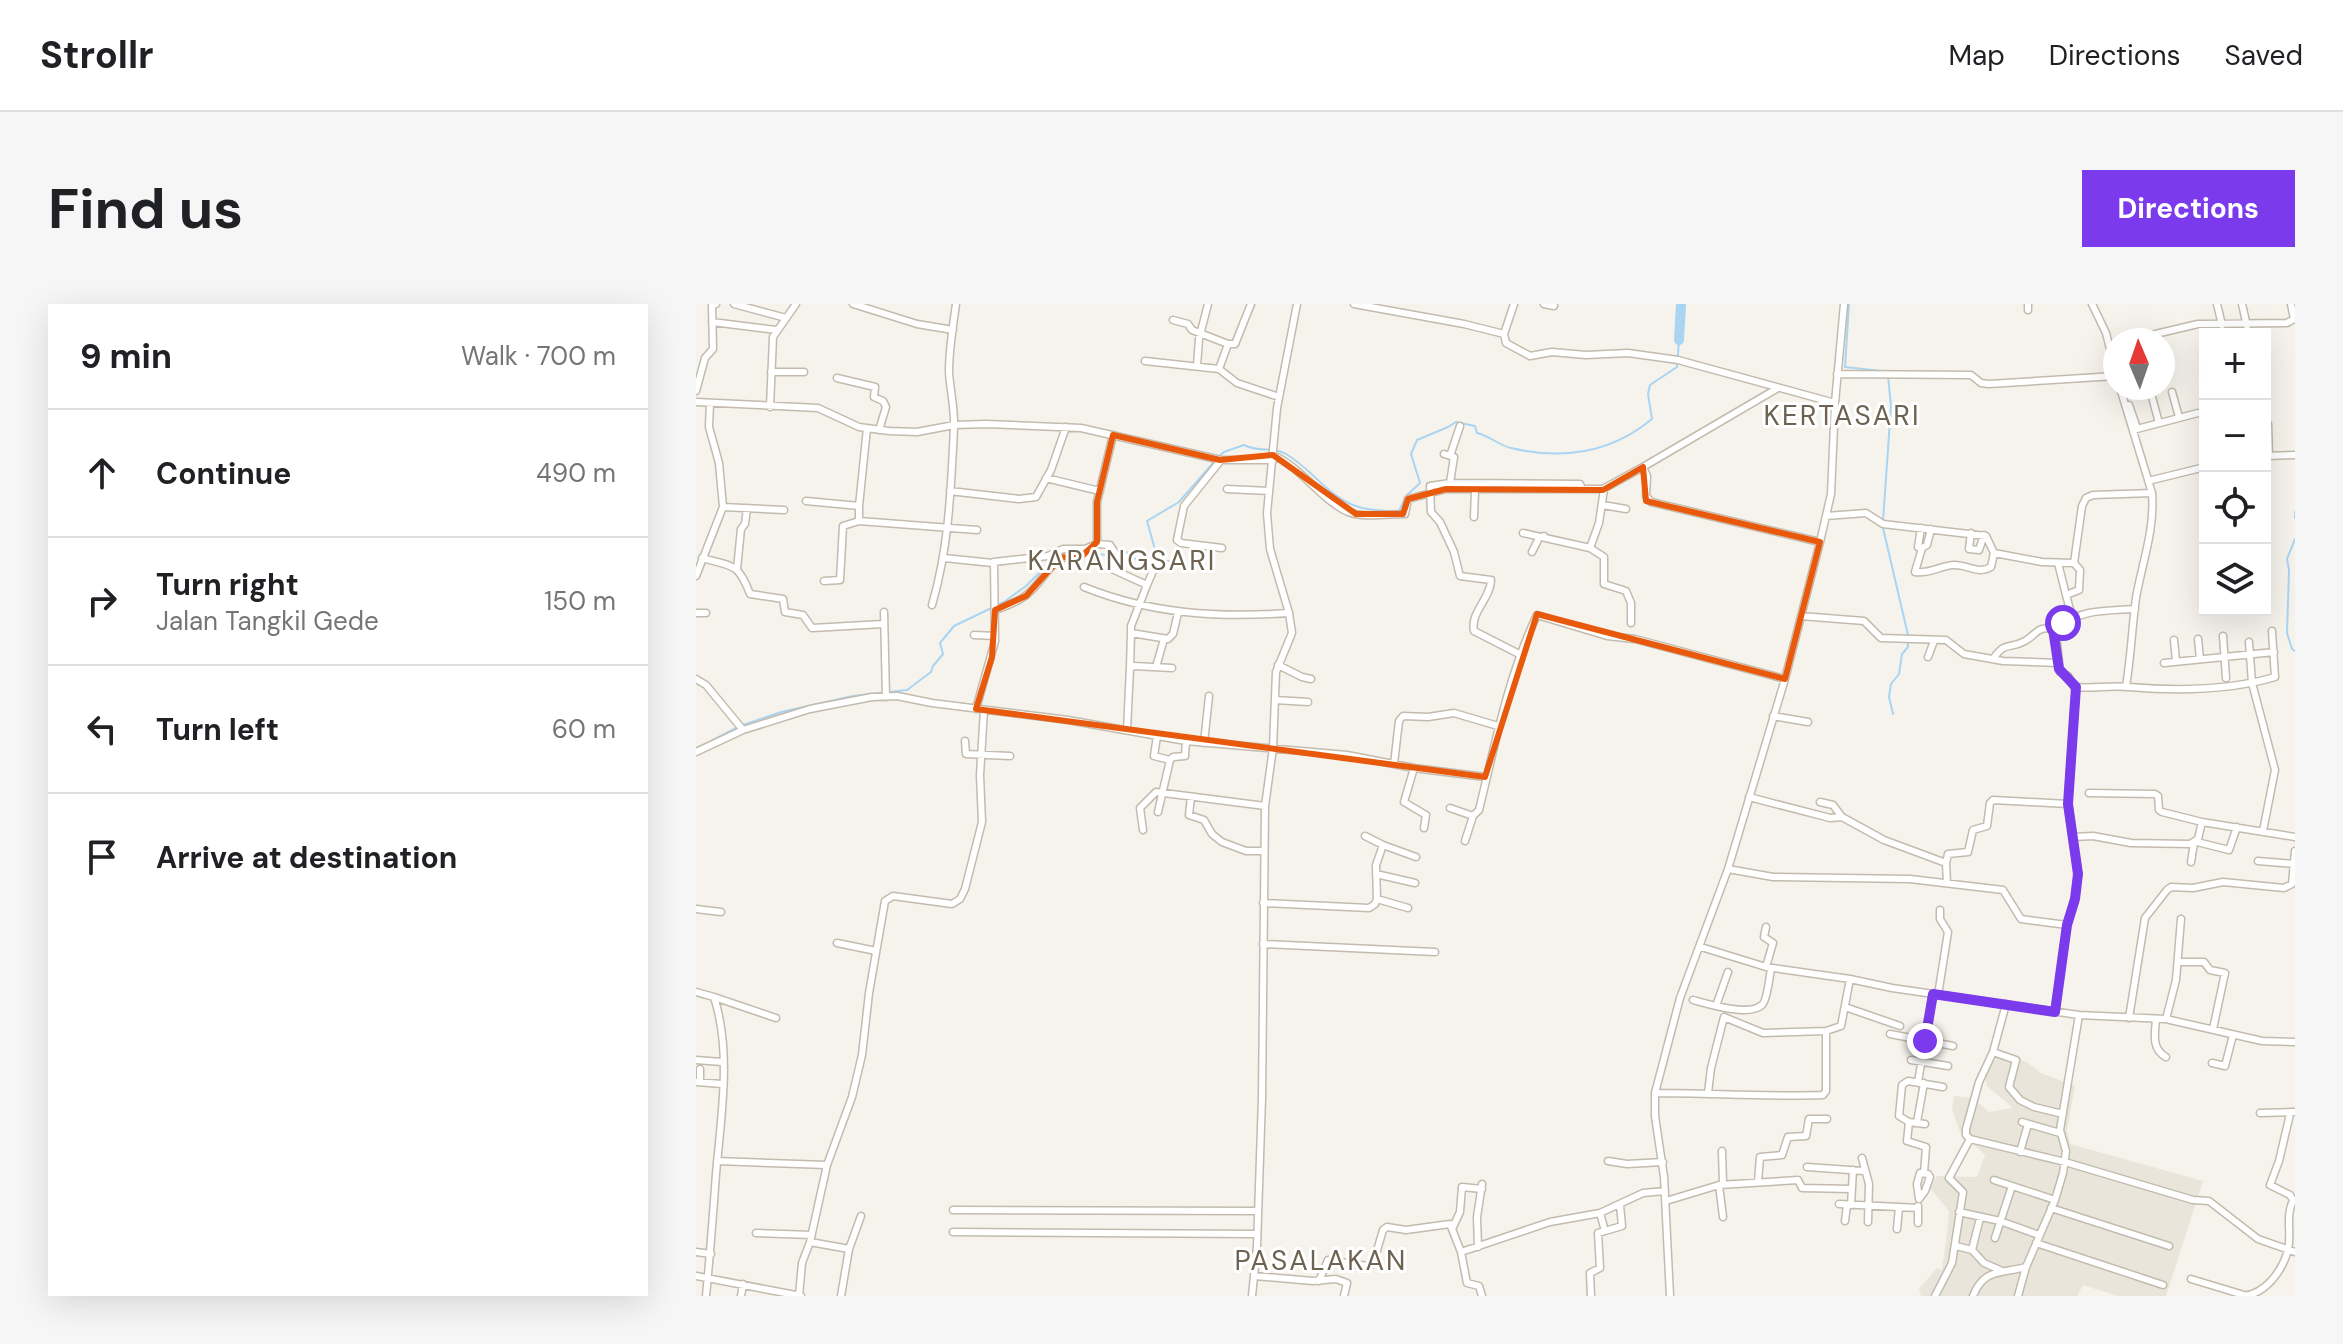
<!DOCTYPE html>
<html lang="en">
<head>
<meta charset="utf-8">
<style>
	body { margin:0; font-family:"DM Sans",sans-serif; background:#f6f6f6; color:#202124 }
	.controls { position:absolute; right:24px; top:24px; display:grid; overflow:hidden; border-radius:0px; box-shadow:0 8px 32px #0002 }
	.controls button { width:72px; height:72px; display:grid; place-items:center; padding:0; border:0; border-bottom:2px solid #e0e0e0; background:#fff; color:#202124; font:40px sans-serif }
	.compass { position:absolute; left:1407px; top:24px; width:72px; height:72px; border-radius:50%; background:#fff; box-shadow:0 8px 32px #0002; rotate:358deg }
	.stop { position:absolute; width:24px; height:24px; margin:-18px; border:6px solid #7c3aed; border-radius:50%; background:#fff }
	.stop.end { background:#7c3aed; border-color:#fff; box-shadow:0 2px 8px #0008 }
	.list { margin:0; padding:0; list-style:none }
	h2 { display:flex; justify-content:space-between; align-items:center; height:104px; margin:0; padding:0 32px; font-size:34px }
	h2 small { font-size:26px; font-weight:400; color:#757577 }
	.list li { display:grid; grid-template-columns:52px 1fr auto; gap:24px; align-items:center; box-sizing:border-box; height:128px; padding:0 32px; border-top:2px solid #e0e0e0 }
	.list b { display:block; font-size:30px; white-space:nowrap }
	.list p { margin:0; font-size:26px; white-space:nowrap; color:#757577 }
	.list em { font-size:26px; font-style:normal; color:#757577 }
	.icon { flex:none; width:44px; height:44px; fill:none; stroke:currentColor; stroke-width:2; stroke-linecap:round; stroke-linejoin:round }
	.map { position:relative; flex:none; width:1599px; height:992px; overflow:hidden; border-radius:0px }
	header { display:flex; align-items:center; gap:48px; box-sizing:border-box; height:112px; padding:0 40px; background:#fff; border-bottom:2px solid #e0e0e0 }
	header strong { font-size:38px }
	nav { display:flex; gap:44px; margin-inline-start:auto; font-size:28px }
	.intro { display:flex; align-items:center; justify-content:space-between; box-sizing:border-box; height:192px; padding:0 48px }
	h1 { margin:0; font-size:56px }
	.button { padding:20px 36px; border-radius:0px; background:#7c3aed; color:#fff; font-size:28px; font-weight:700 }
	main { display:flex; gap:48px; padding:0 48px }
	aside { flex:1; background:#fff; border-radius:0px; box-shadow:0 8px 32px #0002 }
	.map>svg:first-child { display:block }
	.residential { fill:#eae5da }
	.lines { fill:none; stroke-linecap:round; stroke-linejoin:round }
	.stream { stroke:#a9d4f2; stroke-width:2 }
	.river { stroke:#a9d4f2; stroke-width:10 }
	.street-casing { stroke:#c2bbae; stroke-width:9 }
	.street { stroke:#fff; stroke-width:6 }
	.route { stroke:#7c3aed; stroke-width:10 }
	.marked { fill:none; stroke:#e8590c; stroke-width:6; stroke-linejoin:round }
	.labels { text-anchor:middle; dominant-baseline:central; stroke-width:6; stroke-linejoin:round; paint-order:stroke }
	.quarter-label { font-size:28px; letter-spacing:2px; fill:#6e6250; stroke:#fff }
</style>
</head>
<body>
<header>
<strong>Strollr</strong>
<nav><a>Map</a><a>Directions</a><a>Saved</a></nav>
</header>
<div class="intro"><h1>Find us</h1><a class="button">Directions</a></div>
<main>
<aside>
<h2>9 min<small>Walk · 700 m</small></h2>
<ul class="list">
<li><svg class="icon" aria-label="ahead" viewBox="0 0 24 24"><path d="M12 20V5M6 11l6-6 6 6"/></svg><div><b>Continue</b></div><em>490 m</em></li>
<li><svg class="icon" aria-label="right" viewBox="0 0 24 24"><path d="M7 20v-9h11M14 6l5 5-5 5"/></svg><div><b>Turn right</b><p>Jalan Tangkil Gede</p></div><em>150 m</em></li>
<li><svg class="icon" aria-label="left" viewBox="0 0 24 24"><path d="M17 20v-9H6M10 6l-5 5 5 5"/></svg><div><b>Turn left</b></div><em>60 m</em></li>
<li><svg class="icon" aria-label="arrive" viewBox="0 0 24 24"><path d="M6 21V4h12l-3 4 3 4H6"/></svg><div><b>Arrive at destination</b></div></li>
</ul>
</aside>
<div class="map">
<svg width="1599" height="992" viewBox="0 0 1599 992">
	<rect width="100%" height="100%" fill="#f6f3ec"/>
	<path class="residential" d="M1294 750H1311L1332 759 1345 769 1379 782 1371 826 1374 840 1507 877 1470 992H1422L1387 981 1381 992H1225L1223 985 1241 964 1246 966 1251 930 1253 907 1234 884 1241 872 1281 873 1289 851 1265 830 1256 806 1258 792 1277 794 1293 808 1317 804 1291 782 1287 764Z"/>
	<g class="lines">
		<path class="stream" d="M1153 0 1149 63 1185 67
			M522 153 528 148 548 141C563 149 576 142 590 150 615 164 632 193 660 202 673 207 690 207 703 207L710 192 724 179 715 150 721 136 752 123 760 118 779 122 781 129C794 132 802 141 815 144 866 156 915 149 956 115L952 90 954 81 981 63 983 36
			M1599 208V214
			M1187 217 1195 102 1192 72
			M1187 224 1212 331V343L1206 350 1203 370 1195 380 1193 393 1197 410
			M1599 235 1591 255 1593 266 1591 329 1596 345 1599 347
			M389 249 411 251 426 245 445 259 460 249 451 217 483 198 518 158
			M47 421 85 408 157 392 211 386 235 368 237 362 247 350 244 339 258 322 308 298 330 282 357 255 370 247
			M0 445 42 423"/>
		<path class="river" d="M983 36 985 0"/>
		<defs>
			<path id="street" d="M38 0 90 14
				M157 0 221 20 257 26
				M658 0 768 20 808 30 810 39 834 52 856 48 890 51 932 49 982 56 1139 99
				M848 0 858 2
				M1332 0V6
				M1396 0 1410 29 1419 65
				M1521 0 1526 21
				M1546 0 1551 22
				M477 16 492 20 496 26 532 40
				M16 18 80 26
				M808 30 818 0
				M1434 36 1502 20 1591 19 1598 15 1595 0
				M449 57 523 65 541 79 583 93
				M501 62 503 35 512 0
				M523 65 532 40H539L555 0
				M75 68H108
				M1141 70 1275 71 1285 79 1293 80 1419 72
				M141 74 179 83 178 93 187 97 190 103 183 126
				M1424 84 1456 189C1459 226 1446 259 1440 294 1436 323 1435 353 1430 382
				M0 87 9 54 17 45 16 1 20 0
				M1476 88 1483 113
				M1456 93 1463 119
				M0 98 122 104 163 123 193 127 221 128 258 121 290 120 385 124 525 156H577
				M1433 101 1441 124
				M74 103 77 33 100 0
				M1569 115 1572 120 1573 152
				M171 124 163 202V217L281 226
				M1437 126 1502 109
				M748 150 758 153 754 179
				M577 151C606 164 624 195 652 208 668 214 692 210 709 210L712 195 750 185H907L947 163 951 172 950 192 955 198 1124 238
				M754 152 764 122
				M1569 152 1599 151
				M525 156 488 202 481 236 485 239 526 244
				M947 163 1082 84
				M350 174 404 187
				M1452 177 1509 163
				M531 185 573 187
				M908 185 903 219 894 244 908 253V280L930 287 935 299V319
				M254 187 323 195 340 193 355 166 370 123
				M110 197 163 202
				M907 201 930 205
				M27 203 88 206
				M1130 212 1170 209 1187 220 1290 232 1298 249 1295 263C1282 271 1271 260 1257 261 1244 262 1234 270 1219 268L1226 244 1222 243 1225 224
				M778 213 779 186
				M827 229 894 244
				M1275 229 1273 245 1283 246 1288 231
				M401 240V198L417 131
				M1226 244 1231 241 1235 225
				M836 248 843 234 848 232
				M1298 249 1346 258 1378 259 1386 202 1390 194 1397 191 1456 189
				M6 254C37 263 42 258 54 290L87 295 89 308 107 311 116 324 187 320
				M248 254 297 259
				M1362 259 1370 291
				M41 265 45 225 49 220 51 204
				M0 272 27 203 23 159 13 123 14 99
				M128 277 144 276 147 222 163 217
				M451 281 435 322V329L472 335 477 330 482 309
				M388 283C455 310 522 314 593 309
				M236 301C253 243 255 184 258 124 259 105 254 86 253 68 253 45 257 22 260 0
				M299 306C309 302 320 299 329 292 349 278 355 248 384 252L389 245
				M188 308 190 393
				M0 309H10
				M1105 312 1168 317 1185 334 1250 336 1268 350 1307 357 1363 359
				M1376 313 1370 291 1383 286 1384 266 1378 259
				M1357 325C1388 305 1404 307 1439 305
				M278 331 299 332
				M1527 332 1530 374
				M1502 335 1504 355
				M1478 336 1480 357
				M1553 338 1556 379 1579 466 1567 527
				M825 351 778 327C774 308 795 294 795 276L764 272 758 248 744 218 735 208 734 182 754 179 884 180 886 185
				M1232 353 1238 337
				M1297 355C1310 336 1313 346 1329 337 1341 330 1341 322 1357 325L1360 330 1364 368 1372 372 1378 383C1396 385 1415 381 1433 383 1481 387 1532 387 1579 373L1576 327
				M1468 359 1578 348
				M582 361 606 373 615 375
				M460 363 468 335
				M434 364 435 329
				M0 375 10 381 47 426
				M579 396 612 398
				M280 405 299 337 298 258 352 252 367 245H389L401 240 414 241 421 252 417 260 418 266 451 281 460 260 477 261
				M1077 412 1112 418
				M431 426 434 364 438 362 476 364
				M461 432 458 452 474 456
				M269 437 270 450 314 452
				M508 439 513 392
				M0 448 47 426 114 405 176 393 201 392 236 399 372 416 490 437 651 451 718 464 789 473
				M698 460 703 417 707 412 732 413 758 409 802 422
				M718 464 708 498 730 511 728 524
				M1393 489 1459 490 1462 492 1463 506 1466 508 1506 518 1599 533
				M495 493 493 511 508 516 516 530 526 538 550 547H567
				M1053 493 1134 514 1146 513
				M1124 498 1137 501 1146 513 1188 536 1250 559 1251 579
				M754 504 777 512
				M462 508 474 456 477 453 489 452 490 437
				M447 526 444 504 460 488 569 502
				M669 532 687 541
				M1377 533 1397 532 1435 539 1494 540 1502 535 1506 518
				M769 537 777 512 783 506C799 441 812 372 841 311L911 332 939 335 1089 375
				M1501 538 1533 546 1541 523
				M1562 557 1598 560
				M1495 558 1498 539
				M1250 559 1252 550 1272 548 1277 526 1291 522 1294 499 1297 496 1372 500
				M1032 565 1077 573 1214 575 1307 586 1325 615 1371 621
				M680 570 719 579
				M681 595 712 604
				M567 599 673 604 679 600 681 595 680 561 687 541 720 553
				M0 605 25 608
				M1070 623 1068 633 1077 639 1070 663
				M141 639 180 647
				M567 640 739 648
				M1005 643 1070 663 1154 675 1196 684 1383 711 1470 715 1566 737 1599 738
				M1482 658H1508L1514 666 1529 669 1517 725
				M0 688 18 693C36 748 25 813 20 870 17 911 14 951 10 992
				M1242 691 1252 628 1244 615V606
				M18 693 80 714
				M997 696C1012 700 1053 713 1066 701 1071 697 1074 671 1075 664
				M1310 700 1297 748 1320 756 1313 783 1324 796 1338 803 1367 810
				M1020 702 1032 668
				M1149 703 1204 722
				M1359 708 1371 621 1379 595 1382 570 1372 500 1380 383
				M1433 714 1449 614 1471 586 1475 583 1497 584 1527 578 1588 584 1596 580 1599 547
				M1460 715C1459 729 1455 745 1470 753
				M1470 715 1480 676 1485 615
				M1194 730 1257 742
				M0 756 26 758
				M1215 756 1252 762
				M1516 759 1529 762 1537 731
				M0 778 26 780
				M4 778V765
				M1222 778 1237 690
				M959 789C1015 789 1071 793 1127 791L1130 787V727L1145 722 1154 675
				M1012 789 1015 764 1028 713 1067 729 1130 727
				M1564 809 1599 808
				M1213 818 1211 837 1230 843 1228 869
				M1221 818 1228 779
				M1326 818 1364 829
				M1229 820 1213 818 1203 812 1206 781 1212 777 1247 783
				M1274 835 1369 858 1497 896 1513 897 1562 935 1599 948
				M1274 835 1270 831V825L1283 778 1297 748
				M1026 847 1027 880
				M1324 848 1332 820
				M1166 854 1173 880 1172 918
				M21 857 131 861
				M912 857 931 860 967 858
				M1111 863 1168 867
				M1224 869 1232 870 1234 873 1229 887 1223 895 1221 880Z
				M1298 876 1359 896
				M1062 878 1064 853 1086 851 1092 833 1110 832 1113 815H1131
				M1023 881 1027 913
				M970 897 1023 881 1102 876 1106 884 1156 885
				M1143 900 1222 904
				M1155 901 1157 866
				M1355 904 1473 942
				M257 906 562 907
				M1263 908 1304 917 1343 931
				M1149 917 1151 901
				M1222 919V902
				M757 923 764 908 766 883 786 885
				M1201 925 1203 903
				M909 927 926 922 924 901
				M257 928 561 930
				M60 929 115 931
				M1299 934 1316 882
				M114 938 153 945 165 912
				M1340 939 1467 981
				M1260 942 1276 946 1288 959 1304 966
				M782 943 781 913 786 880
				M1276 946 1284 914
				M0 948 15 950
				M765 948 771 979 783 982 786 992
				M0 972 105 992
				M558 972 617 977 640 975 651 979 648 992
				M1495 975 1548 991
				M623 977 632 956 671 962 677 960 687 926 691 923 710 926 754 920 765 948 854 918 904 909 947 889 969 887
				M45 992 47 980
				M103 992 106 959 114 938 131 861 156 793 166 751 173 689 189 597 197 592 256 600 264 595 269 585 286 518 284 471 288 406
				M145 992 153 945
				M556 992 561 942 566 794 569 502 577 444 580 368 596 329 593 309 574 245 571 209 581 104 601 0
				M895 992 894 969 904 964 902 929 909 927 904 909
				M974 992 968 873 959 812V789L984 694 1032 565 1089 375 1124 238 1135 190 1139 99 1148 0
				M1239 992 1256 959 1267 888 1253 874 1274 835
				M1277 992C1288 964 1305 970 1330 963L1359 896 1367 869 1370 847 1364 826 1383 711
				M1322 992 1330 963
				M1547 992C1569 990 1586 968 1592 946 1596 927 1589 915 1597 896L1594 891 1574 881 1583 857 1594 810"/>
		</defs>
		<use href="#street" class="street-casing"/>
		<use href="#street" class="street"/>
	</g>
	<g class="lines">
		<path class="route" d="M1229 737 1237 690 1359 708 1371 621 1379 595 1382 570 1372 500 1380 383 1363 365 1357 325 1367 319"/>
	</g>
	<path class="marked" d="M417 131 524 156 577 151 660 210H707L712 195 750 185 907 186 947 163 950 197 1124 238 1089 375 841 310 789 473 280 405 296 353 299 306 330 292 364 254 387 251 401 238V198Z"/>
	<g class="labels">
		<g class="quarter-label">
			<text x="1146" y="111">KERTASARI</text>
			<text x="426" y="256">KARANGSARI</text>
			<text x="625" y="956">PASALAKAN</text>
		</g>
	</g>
</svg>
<div class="controls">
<button>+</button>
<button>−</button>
<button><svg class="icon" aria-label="locate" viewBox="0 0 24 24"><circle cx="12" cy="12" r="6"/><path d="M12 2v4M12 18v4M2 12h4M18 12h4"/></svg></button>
<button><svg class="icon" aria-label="layers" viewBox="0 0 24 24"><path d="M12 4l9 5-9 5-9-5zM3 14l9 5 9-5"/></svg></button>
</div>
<svg class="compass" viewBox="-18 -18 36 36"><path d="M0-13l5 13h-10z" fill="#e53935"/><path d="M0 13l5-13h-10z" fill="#757577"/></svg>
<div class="stop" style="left:1367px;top:319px"></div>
<div class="stop end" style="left:1229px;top:737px"></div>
</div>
</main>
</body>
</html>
